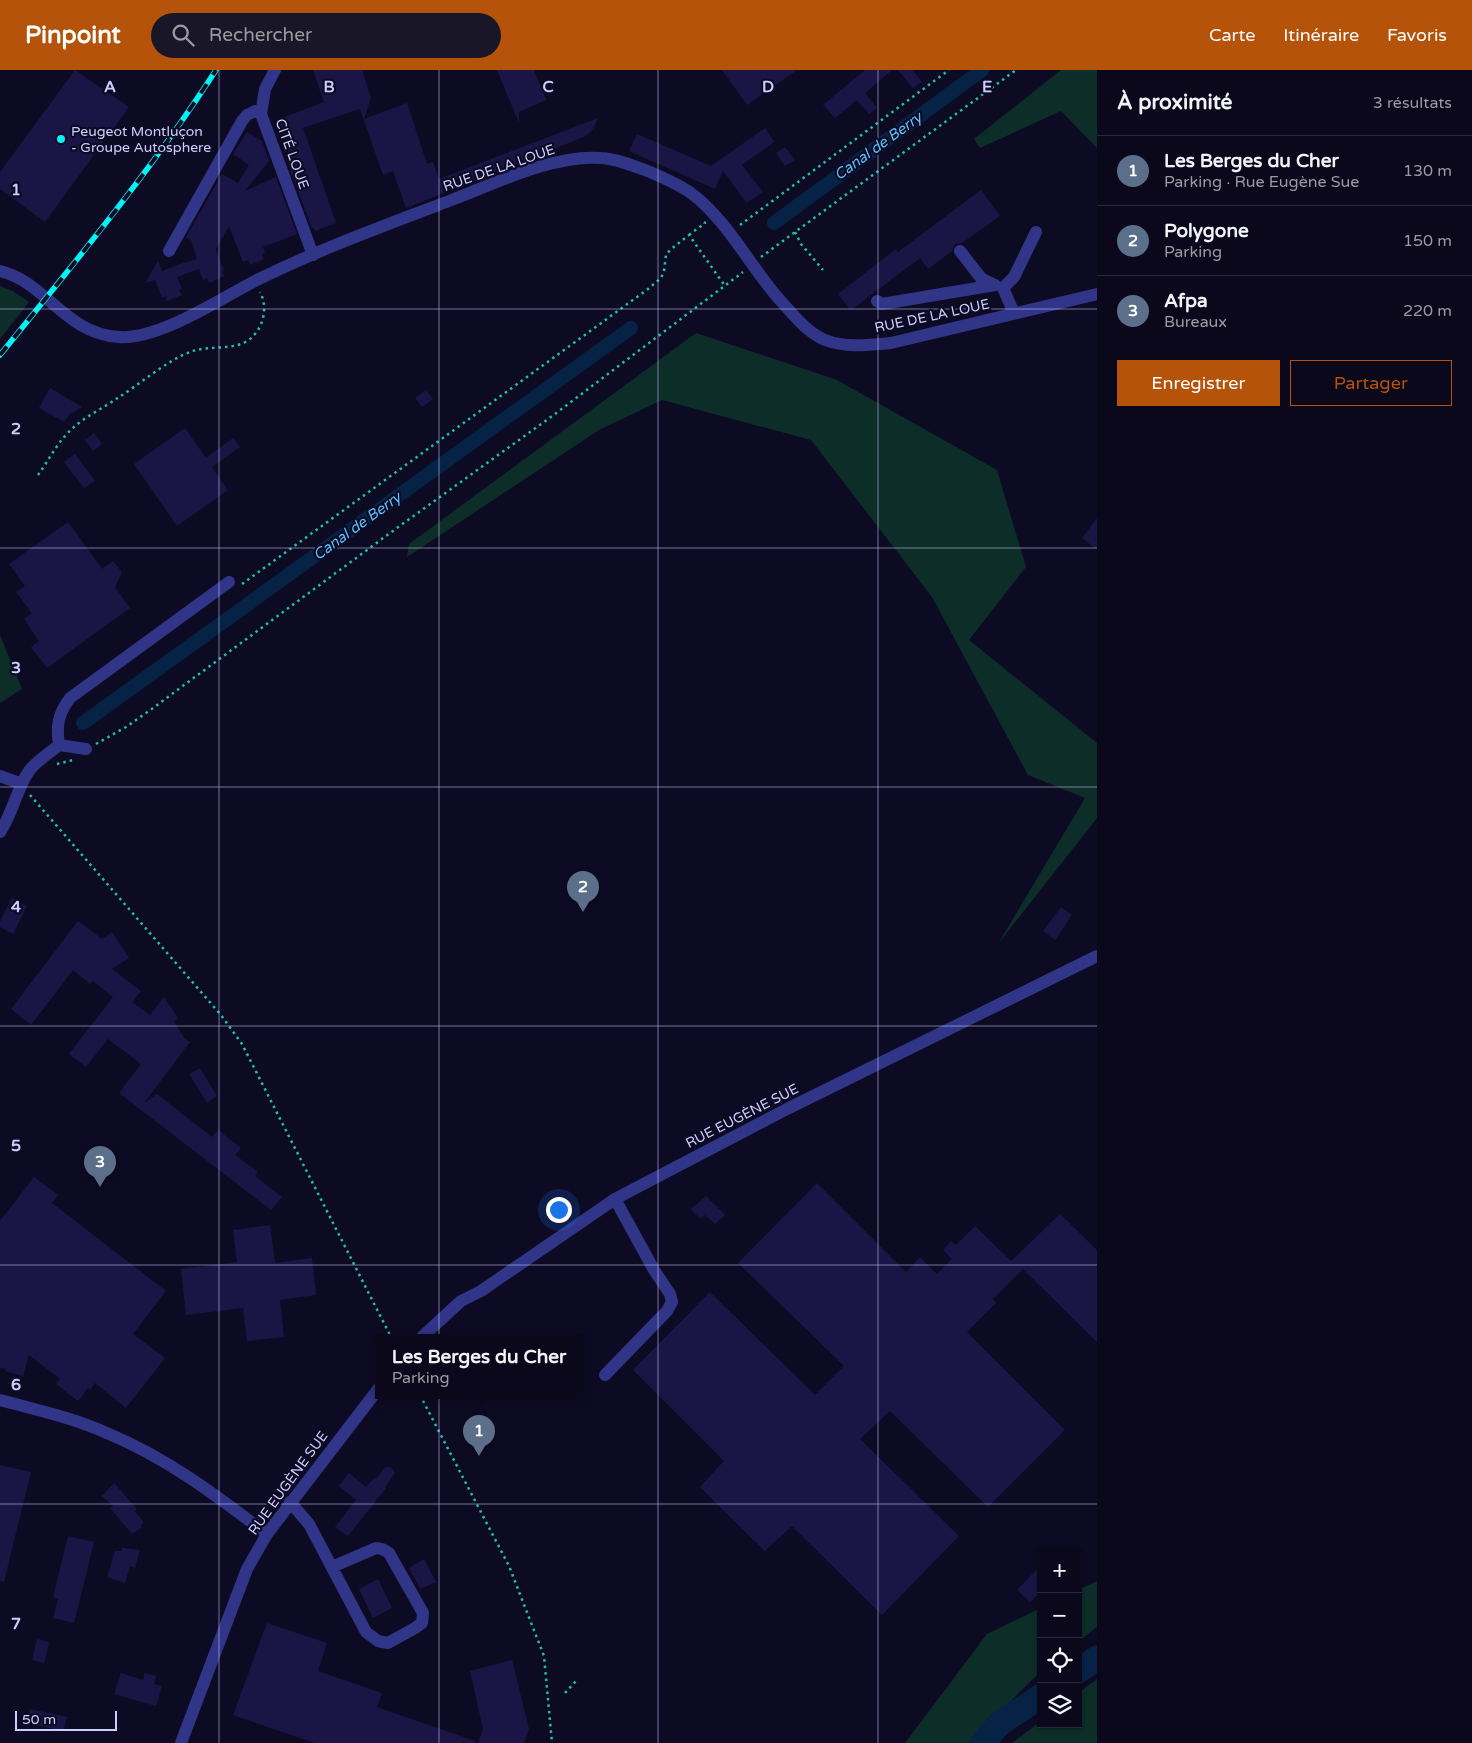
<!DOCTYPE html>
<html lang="fr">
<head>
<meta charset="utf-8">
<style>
	body { margin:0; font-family:"Varela Round",sans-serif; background:#181627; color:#f1f3f6 }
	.controls { position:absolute; right:15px; bottom:15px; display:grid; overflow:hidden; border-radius:0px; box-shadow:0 1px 4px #0004 }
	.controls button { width:45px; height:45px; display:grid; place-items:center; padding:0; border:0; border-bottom:1px solid #2a2939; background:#0a081a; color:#f1f3f6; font:25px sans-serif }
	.scale { position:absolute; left:15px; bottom:12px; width:102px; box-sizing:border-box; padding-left:5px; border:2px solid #cecdff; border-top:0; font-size:14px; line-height:18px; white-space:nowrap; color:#cecdff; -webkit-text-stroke:4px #0d0b23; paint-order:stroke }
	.you { position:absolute; left:558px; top:1139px; width:18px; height:18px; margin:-12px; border:4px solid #fff; border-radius:50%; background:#1a73e8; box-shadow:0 0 0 8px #1a73e833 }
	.badge { display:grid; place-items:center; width:32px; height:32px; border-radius:50%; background:#b45309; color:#fff; font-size:16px; font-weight:700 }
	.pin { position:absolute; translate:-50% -41px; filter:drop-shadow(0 1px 2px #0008) }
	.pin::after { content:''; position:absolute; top:26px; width:18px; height:15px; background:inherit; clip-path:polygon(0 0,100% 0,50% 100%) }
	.popup { position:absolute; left:375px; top:1264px; width:208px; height:65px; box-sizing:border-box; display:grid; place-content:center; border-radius:0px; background:#0a081a; filter:drop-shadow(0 1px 4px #0005); font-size:16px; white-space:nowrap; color:#999aa2 }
	.popup b { font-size:19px; color:#f1f3f6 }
	.popup::after { content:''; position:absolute; left:50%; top:100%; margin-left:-10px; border:10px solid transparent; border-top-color:#0a081a }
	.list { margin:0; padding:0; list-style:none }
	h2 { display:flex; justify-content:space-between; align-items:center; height:65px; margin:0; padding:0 20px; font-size:21px }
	h2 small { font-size:16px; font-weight:400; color:#999aa2 }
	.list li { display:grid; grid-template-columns:32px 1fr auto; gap:15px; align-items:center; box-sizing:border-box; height:70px; padding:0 20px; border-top:1px solid #2a2939 }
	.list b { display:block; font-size:19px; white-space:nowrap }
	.list p { margin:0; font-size:16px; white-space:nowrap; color:#999aa2 }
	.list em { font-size:16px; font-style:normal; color:#999aa2 }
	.actions { display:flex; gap:10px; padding:15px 20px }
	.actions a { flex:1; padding:11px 0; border:1px solid #b45309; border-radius:0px; text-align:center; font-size:18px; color:#b45309 }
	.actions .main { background:#b45309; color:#fff }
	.icon { flex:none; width:28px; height:28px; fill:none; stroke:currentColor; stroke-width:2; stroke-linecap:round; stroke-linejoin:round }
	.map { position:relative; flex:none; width:1097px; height:1673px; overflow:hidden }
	header { display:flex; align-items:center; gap:30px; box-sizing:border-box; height:70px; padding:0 25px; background:#b45309; color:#fff }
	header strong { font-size:24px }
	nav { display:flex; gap:28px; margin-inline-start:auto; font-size:18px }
	.search { width:350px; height:45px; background:#181627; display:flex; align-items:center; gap:12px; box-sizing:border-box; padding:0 18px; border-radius:28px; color:#999aa2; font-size:19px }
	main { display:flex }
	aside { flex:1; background:#0a081a }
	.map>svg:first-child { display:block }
	.green { fill:#0d2d29 }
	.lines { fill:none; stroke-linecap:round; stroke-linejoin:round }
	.canal { stroke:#062346; stroke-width:14 }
	.river { stroke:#062346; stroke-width:25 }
	.building { fill:#1b1545 }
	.path { stroke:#21bea8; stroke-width:2.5; stroke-dasharray:2.5 4; stroke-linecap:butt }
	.minor { stroke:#313587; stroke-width:12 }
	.rail-casing { stroke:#00f4f8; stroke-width:5.5 }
	.rail { stroke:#0d0b23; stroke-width:4; stroke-dasharray:11; stroke-linecap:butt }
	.grid { fill:none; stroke:#cecdff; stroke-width:1; stroke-opacity:0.55 }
	.poi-dot { fill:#00f4f8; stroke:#0d0b23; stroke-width:2 }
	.labels { text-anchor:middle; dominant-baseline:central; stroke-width:4.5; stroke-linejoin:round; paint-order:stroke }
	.poi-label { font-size:14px; fill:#cecdff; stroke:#0d0b23; text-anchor:start }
	.street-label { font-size:14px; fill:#cecdff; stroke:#0d0b23 }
	.water-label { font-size:15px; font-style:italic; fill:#5bc1ff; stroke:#0d0b23 }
	.grid-label { font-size:16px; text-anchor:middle; font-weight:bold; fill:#cecdff; stroke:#0d0b23; stroke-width:4.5; stroke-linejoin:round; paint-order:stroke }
</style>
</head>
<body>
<header>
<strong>Pinpoint</strong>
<div class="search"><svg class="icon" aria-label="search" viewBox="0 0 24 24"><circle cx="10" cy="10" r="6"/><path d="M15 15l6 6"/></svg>Rechercher</div>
<nav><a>Carte</a><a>Itinéraire</a><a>Favoris</a></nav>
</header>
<main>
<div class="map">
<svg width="1097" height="1673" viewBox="0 0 1097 1673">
	<rect width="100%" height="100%" fill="#0d0b23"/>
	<path class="green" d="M1061 0H1097V78L1061 41 980 78 974 69Z
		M0 216 13 221 29 232 0 269Z
		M696 263 837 310 997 400 1026 497 969 570 1097 673V748L998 874 1085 728 1028 705 932 527 811 370 662 330 599 360 407 487 409 474Z
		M0 565 22 619 0 633Z
		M1097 1511V1557L1078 1572V1520Z
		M1041 1538V1601L969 1673H905L987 1564Z
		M1097 1609V1673H1012L1041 1651V1654H1078V1623Z"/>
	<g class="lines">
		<path class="canal" d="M774 153 982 0
			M83 653 631 258"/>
		<path class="river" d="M1078 1601 1097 1588
			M983 1673 999 1654 1041 1626"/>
	</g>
	<path class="building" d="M75 0 129 37 45 152 0 119V102Z
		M313 0H362L371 28 364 49 407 33 427 94 433 92 439 109 598 48 593 59 586 66 406 138 393 101 383 105 360 39 303 58 336 153 315 161 314 158H312L290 100 295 101 277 50 324 32Z
		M497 0H534L546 30 519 42V53Z
		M722 0H797L747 35Z
		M865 0H892L865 23 877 38 869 44 857 30 835 48 823 35Z
		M898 0H912L922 12 913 18Z
		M765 58 774 72 742 95 763 122 747 133 723 101 715 119 629 81 637 64 711 96Z
		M247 62 262 71 269 91 245 121 276 107 297 164 263 177 265 182 262 184 264 189 250 195 248 190 243 192 229 156 216 179 224 201 222 202 224 206 209 213 207 208 203 210 199 199 177 207 182 219 179 220 182 225 167 231 166 226 162 228 155 210 145 213 158 191 162 201 180 194 197 189 191 170 186 167 222 104 238 113 249 95 233 84Z
		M785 77 795 90 785 96 776 83Z
		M981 120 1000 146 962 173 955 174 952 181 928 199 920 188 851 240 838 224 896 179 898 182Z
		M50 318 82 337 70 344 64 352 39 338Z
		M426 320 433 329 422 337 415 328Z
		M185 358 206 388 233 368 240 377 212 397 228 420 177 456 134 394Z
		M94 363 102 374 93 381 85 370Z
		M75 384 95 411 84 418 64 392Z
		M1097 448V480L1082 468Z
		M68 452 102 499 113 491 122 502 115 517 130 538 47 598 31 577 39 571 24 549 32 543 16 522 25 516 9 494Z
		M12 828 27 836 13 864 0 857V851Z
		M1061 837 1072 845 1055 870 1043 861Z
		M78 851 102 869 112 862 129 888 112 899 141 921 132 932 150 945 164 927 178 948 174 952 185 969 190 972 144 1033 157 1024 212 1067 218 1060 241 1078 235 1085 258 1102 255 1106 282 1127 271 1140 119 1023 141 994 108 969 86 997 69 984 113 927 93 911 90 914 73 900 31 955 11 939Z
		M200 998 217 1026 207 1033 189 1004Z
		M34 1107 58 1125 52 1133 166 1221 133 1264 165 1288 126 1338 95 1313 90 1320 88 1318 78 1331 56 1314 60 1309 29 1285 23 1306 5 1301 6 1299 0 1298V1151Z
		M817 1113 906 1202 920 1187 937 1204 952 1189 943 1180 951 1171 956 1175 975 1156 1011 1191 1060 1144 1097 1180V1272L1023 1199 993 1229 996 1233 967 1262 1065 1360 988 1437 890 1341 860 1369 959 1466 882 1545 792 1456 765 1481 739 1456 700 1417 724 1391 633 1300 710 1222 815 1325 844 1296 738 1193Z
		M706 1126 725 1145 715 1154 705 1145 700 1149 691 1139Z
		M270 1155 275 1193 312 1188 316 1225 280 1230 284 1267 247 1271 243 1238 186 1245 181 1199 237 1192 233 1160Z
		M0 1395 31 1402 4 1512 0 1511Z
		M385 1397H391L395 1403 385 1417 386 1418 348 1466 335 1457 356 1430 339 1416 349 1403 366 1417 374 1408 376 1409Z
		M114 1413 137 1439 134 1441 144 1452 141 1455 142 1457 132 1464 110 1438 113 1436 102 1426Z
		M68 1466 94 1472 74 1553 53 1548 58 1529 53 1527Z
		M122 1478 140 1480 135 1498 130 1496 125 1513 107 1507 115 1481H122Z
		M424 1489 436 1512 420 1519 409 1498Z
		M1041 1495V1521L1030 1532 1017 1520Z
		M378 1509 392 1538 373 1548 359 1519Z
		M267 1553 327 1573 318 1601 382 1623 377 1637 475 1671 474 1673H315L233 1645Z
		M37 1569 49 1572 44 1593 32 1590Z
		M512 1590 529 1659 524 1673H478L483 1659 470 1601Z
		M121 1603 143 1610 145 1603 156 1606 154 1614 162 1616 156 1636 114 1624Z
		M30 1639 67 1647 63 1661 27 1653Z"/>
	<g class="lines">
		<path class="path" d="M740 155 949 0
			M795 162 801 174 823 200
			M689 165 705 153 704 152
			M761 187 1016 0
			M38 405C49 390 58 371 72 359 84 347 102 339 116 329 139 315 166 291 190 282 210 274 241 283 255 264 265 252 267 235 260 222
			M242 514 648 219 661 208 664 201 666 185 670 180 689 165 725 216
			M96 674 126 657 153 638 390 463 555 344 743 202
			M57 694 73 690
			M30 725 221 945 242 974 391 1267
			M420 1325 509 1496 544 1586 552 1673
			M565 1623 577 1610"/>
		<path class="minor" d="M261 44 265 19 275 0
			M169 181 242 51 247 45 255 41 261 44 313 185
			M960 181 981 208 995 215
			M0 201C45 211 65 264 119 267 158 270 218 230 255 211 319 179 387 155 454 129 496 113 555 84 601 88 617 89 634 96 650 102 664 108 678 114 691 123 727 150 750 196 779 229 793 244 806 262 825 270 846 278 869 275 891 273L1097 224
			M877 231 882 234 995 215
			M1014 243 1003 218 1014 207 1036 162
			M59 675C56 656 58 644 70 628L229 512
			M0 706 22 714
			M0 762C13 743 16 720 29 701 36 691 50 683 59 675L86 679
			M422 1267 461 1231 481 1221 615 1129 632 1120 789 1038 1097 886
			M605 1305 667 1241 672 1232 670 1224 654 1200 615 1129
			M0 1330C37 1340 74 1348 109 1364 167 1388 217 1426 267 1464
			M290 1432 309 1454 366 1562 378 1571 388 1573 415 1558 422 1553 423 1543 389 1483C385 1480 381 1478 376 1478L332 1497
			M181 1673 247 1499 267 1464 379 1318"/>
		<defs>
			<path id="rail" d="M0 285C75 192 151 101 216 0"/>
		</defs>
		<use href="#rail" class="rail-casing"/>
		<use href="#rail" class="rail"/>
	</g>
	<path class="grid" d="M219 0V1673M439 0V1673M658 0V1673M878 0V1673M0 239H1097M0 478H1097M0 717H1097M0 956H1097M0 1195H1097M0 1434H1097"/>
	<circle class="poi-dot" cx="61" cy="69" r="5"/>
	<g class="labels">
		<g class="poi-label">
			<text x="71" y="61">Peugeot Montluçon<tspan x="71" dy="16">- Groupe Autosphere</tspan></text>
		</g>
		<g class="street-label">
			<text transform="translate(292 84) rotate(70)">CITÉ LOUE</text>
			<text transform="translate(499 98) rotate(-19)">RUE DE LA LOUE</text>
			<text transform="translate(932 246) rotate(-12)">RUE DE LA LOUE</text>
			<text transform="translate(742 1046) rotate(-27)">RUE EUGÈNE SUE</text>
			<text transform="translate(288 1413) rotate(-54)">RUE EUGÈNE SUE</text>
		</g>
		<g class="water-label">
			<text transform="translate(878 76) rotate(-36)">Canal de Berry</text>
			<text transform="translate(357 456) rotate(-36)">Canal de Berry</text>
		</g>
	</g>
	<g class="grid-label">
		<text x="110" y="22">A</text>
		<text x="329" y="22">B</text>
		<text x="548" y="22">C</text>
		<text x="768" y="22">D</text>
		<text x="987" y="22">E</text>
		<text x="16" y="125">1</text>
		<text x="16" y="364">2</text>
		<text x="16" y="603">3</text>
		<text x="16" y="842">4</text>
		<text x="16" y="1081">5</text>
		<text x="16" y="1320">6</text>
		<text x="16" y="1559">7</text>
	</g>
</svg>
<div class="controls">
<button>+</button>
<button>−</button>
<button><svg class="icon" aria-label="locate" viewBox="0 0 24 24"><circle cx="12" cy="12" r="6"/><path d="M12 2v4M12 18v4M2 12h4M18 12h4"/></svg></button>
<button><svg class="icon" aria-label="layers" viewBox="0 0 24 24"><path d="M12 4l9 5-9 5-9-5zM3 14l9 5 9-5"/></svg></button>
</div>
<div class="scale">50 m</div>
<div class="you"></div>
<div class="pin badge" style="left:479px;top:1386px;background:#5c6f8a">1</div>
<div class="popup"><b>Les Berges du Cher</b>Parking</div>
<div class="pin badge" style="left:583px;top:842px;background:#5c6f8a">2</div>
<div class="pin badge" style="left:100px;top:1117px;background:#5c6f8a">3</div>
</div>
<aside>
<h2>À proximité<small>3 résultats</small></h2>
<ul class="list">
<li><span class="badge" style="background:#5c6f8a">1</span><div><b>Les Berges du Cher</b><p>Parking · Rue Eugène Sue</p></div><em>130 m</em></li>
<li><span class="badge" style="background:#5c6f8a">2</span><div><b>Polygone</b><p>Parking</p></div><em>150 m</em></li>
<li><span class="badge" style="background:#5c6f8a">3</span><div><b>Afpa</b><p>Bureaux</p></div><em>220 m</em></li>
</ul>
<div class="actions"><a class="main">Enregistrer</a><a>Partager</a></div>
</aside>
</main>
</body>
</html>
